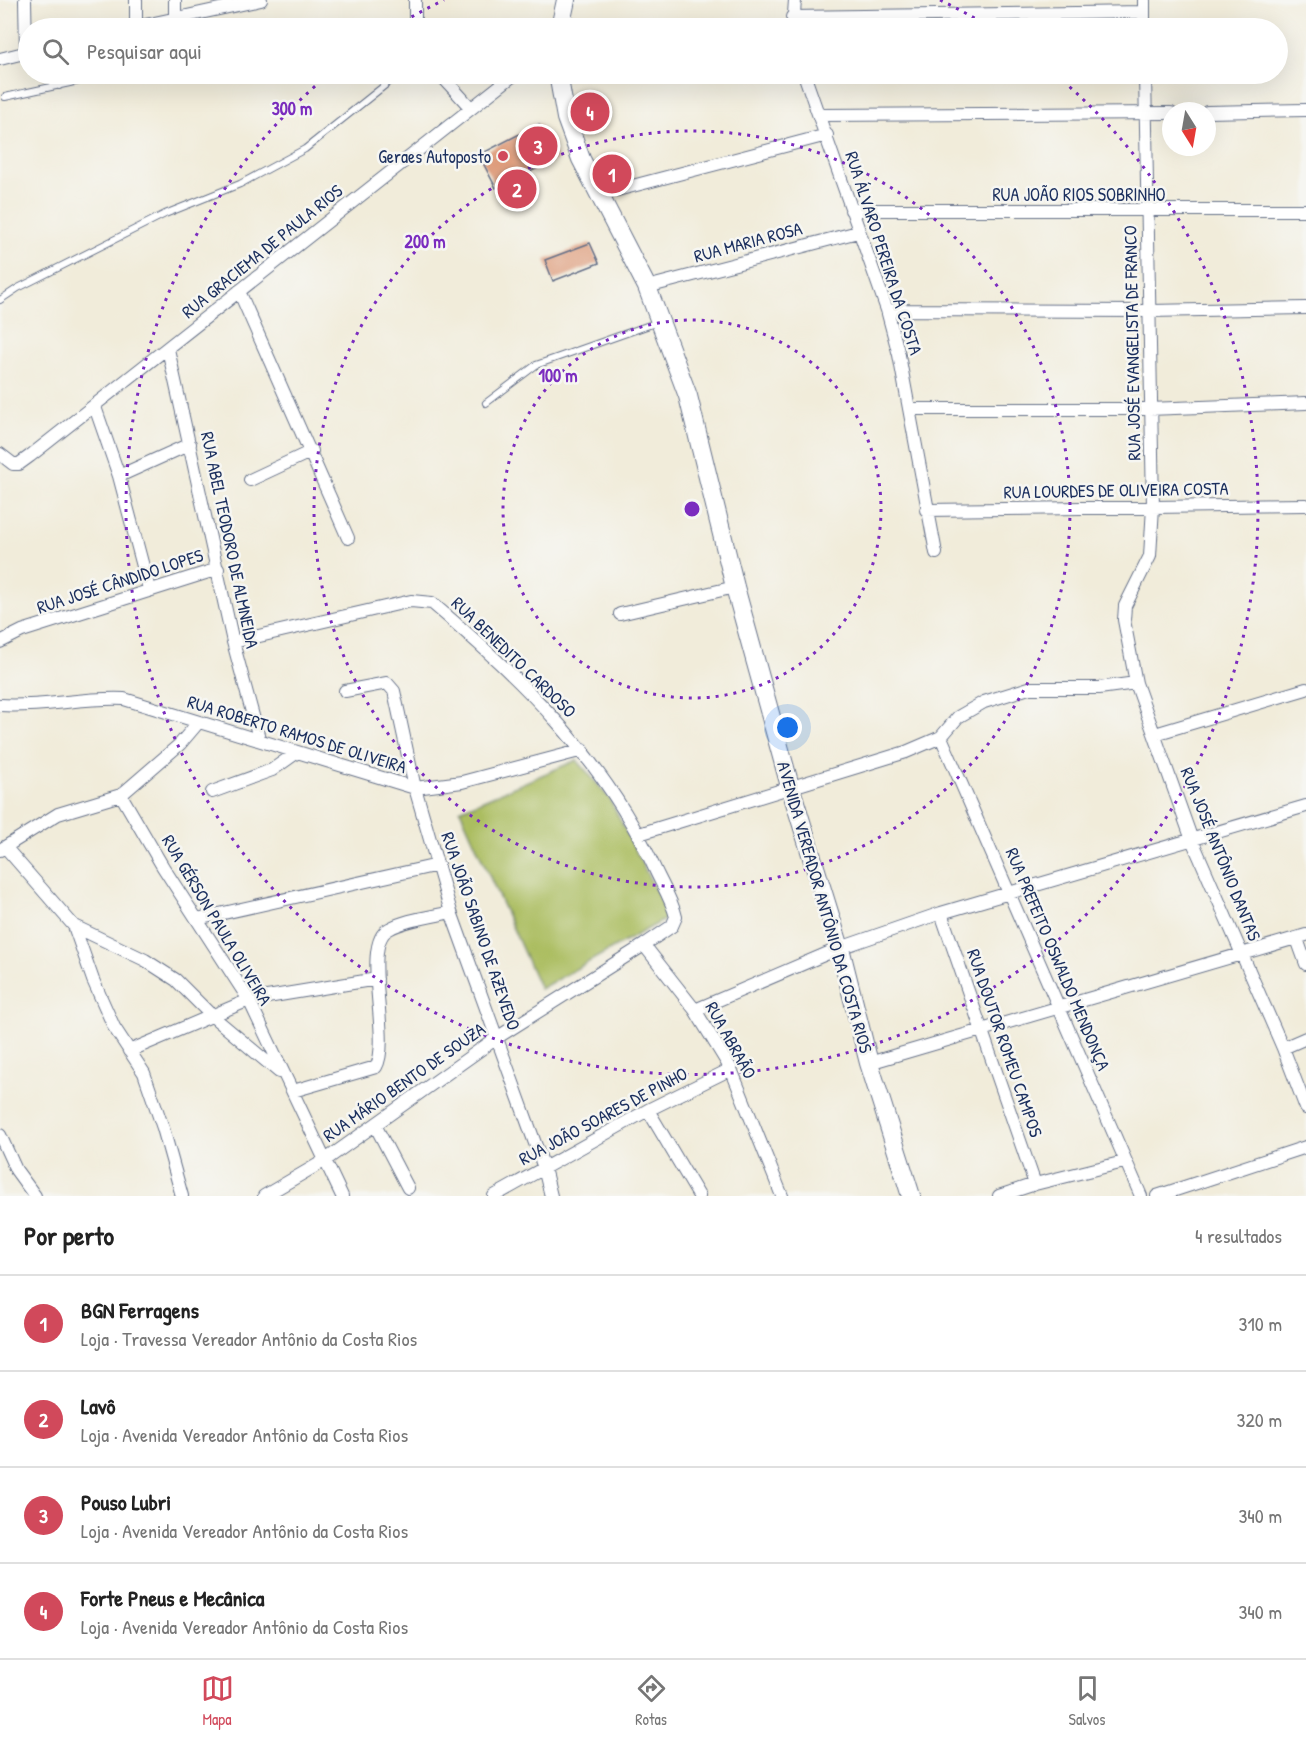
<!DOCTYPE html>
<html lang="pt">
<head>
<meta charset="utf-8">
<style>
	body { margin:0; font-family:"Patrick Hand",sans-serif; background:#f6f6f6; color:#222 }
	.compass { position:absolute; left:1162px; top:102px; width:54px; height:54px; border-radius:50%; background:#fff; box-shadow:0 6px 24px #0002; rotate:169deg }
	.you { position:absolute; left:788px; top:728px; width:21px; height:21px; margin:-15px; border:4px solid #fff; border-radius:50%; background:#1a73e8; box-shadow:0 0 0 9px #1a73e833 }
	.badge { display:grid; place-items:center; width:39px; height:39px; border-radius:50%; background:#d1495b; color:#fff; font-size:20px; font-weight:700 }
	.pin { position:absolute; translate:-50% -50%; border:3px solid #fff; box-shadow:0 2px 6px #0006 }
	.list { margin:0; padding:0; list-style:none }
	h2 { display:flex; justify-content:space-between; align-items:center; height:78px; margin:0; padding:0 24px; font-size:26px }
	h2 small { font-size:20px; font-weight:400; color:#767676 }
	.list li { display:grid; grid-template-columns:39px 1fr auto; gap:18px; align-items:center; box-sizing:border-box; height:96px; padding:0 24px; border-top:2px solid #e0e0e0 }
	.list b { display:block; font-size:22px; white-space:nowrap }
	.list p { margin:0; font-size:20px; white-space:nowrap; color:#767676 }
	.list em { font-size:20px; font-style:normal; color:#767676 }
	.icon { flex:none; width:33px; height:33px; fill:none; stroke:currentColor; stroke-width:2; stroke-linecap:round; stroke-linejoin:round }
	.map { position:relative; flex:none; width:1306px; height:1196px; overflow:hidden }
	.search { position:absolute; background:#fff; box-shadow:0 6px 24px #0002; left:18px; right:18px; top:18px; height:66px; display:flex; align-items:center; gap:15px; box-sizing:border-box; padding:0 21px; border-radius:33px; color:#767676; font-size:22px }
	.sheet { height:462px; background:#fff }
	nav { display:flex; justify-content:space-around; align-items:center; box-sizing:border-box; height:84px; border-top:2px solid #e0e0e0; background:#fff; font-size:16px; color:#767676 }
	nav a { display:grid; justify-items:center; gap:3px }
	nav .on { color:#d1495b }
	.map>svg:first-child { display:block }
	.green { fill:#abbd61; stroke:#637660; stroke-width:1.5 }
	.building { fill:#de9c7b }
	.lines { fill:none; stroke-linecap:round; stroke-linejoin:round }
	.lane-casing { stroke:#667189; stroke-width:8 }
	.street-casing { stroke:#667189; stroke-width:14 }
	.secondary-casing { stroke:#667189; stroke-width:20 }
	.lane { stroke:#fff; stroke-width:6 }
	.street { stroke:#fff; stroke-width:12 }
	.secondary { stroke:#fff; stroke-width:18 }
	.ring { fill:none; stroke:#7b2cbf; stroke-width:3; stroke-dasharray:3 6 }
	.poi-dot { fill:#d1495b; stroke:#f6f6f2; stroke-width:2 }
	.labels { text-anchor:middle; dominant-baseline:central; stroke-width:5; stroke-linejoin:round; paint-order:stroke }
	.poi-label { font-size:18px; fill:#1b2f5e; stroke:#f6f6f2; text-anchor:end }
	.street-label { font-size:18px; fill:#1b2f5e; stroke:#f6f6f2 }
	.centre { fill:#7b2cbf; stroke:#f6f6f2; stroke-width:3 }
	.ring-label { font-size:18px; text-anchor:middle; font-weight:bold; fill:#7b2cbf; stroke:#f6f6f2; stroke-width:5; stroke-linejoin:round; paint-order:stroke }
</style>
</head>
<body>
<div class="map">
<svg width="1306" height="1196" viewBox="0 0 1306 1196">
	<rect width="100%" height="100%" fill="#f6f6f2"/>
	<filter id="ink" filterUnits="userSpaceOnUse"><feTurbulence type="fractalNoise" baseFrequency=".0167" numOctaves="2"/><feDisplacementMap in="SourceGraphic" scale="12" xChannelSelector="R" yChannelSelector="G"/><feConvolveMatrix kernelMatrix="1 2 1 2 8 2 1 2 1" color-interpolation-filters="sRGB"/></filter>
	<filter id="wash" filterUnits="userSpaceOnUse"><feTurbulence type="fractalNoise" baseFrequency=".008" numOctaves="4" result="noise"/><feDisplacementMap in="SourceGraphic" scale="24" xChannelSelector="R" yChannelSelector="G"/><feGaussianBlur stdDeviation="1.35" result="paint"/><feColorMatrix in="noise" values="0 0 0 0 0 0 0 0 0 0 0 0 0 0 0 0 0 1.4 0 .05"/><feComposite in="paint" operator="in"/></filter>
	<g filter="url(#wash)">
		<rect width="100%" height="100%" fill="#f1ecda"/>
		<path class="green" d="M577 760 609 798 667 913 664 920 540 989 460 810Z"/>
		<g id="blocks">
			<path class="building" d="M539 124 557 159 496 188 479 155Z
				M590 243 599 263 553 281 545 260Z"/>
		</g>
	</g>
	<g filter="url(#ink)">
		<use href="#blocks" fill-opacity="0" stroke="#667189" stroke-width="1.5"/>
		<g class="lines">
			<defs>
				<path id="lane" d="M56 74 59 86
					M5 97 102 76
					M0 300 18 288 165 214 240 184 305 149 399 74
					M486 403 536 365 658 322"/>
				<path id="street" d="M25 0 26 52
					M415 0V23
					M1144 0V28
					M792 17 1144 12
					M175 19V0
					M136 27V0
					M131 28 261 0
					M793 28 795 0
					M0 59 28 52
					M440 74 470 107
					M804 74 887 310 899 355 936 553
					M1145 74 1153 507 1150 556 1125 606 1124 620 1136 683 1192 840 1283 1048 1306 1108
					M1207 112 1306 110
					M819 115 1171 113
					M598 195 827 135
					M851 210H1306
					M647 287 858 232
					M239 291 348 538
					M887 310 1150 311 1306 308
					M168 349 233 642 259 738
					M95 407 119 476 149 589
					M910 409H1149L1306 403
					M0 454 13 464H19L30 456 515 74
					M119 476 190 444
					M250 480 312 451
					M926 510 1306 505
					M620 614 735 587
					M0 642 22 631 218 569
					M233 642 411 601 432 603C520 677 606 761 654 867 661 883 672 900 676 917L672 926 644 945 498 1037 324 1161 264 1196
					M345 691 387 683 394 691 415 788 451 912 544 1168 551 1196
					M0 705C41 708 82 697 124 699L415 788 462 782 583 750
					M1155 734 1306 689
					M941 737 1141 1196
					M212 792 272 770 296 753
					M121 795 163 867 249 1000 342 1196
					M639 834 906 752 941 737 958 717 984 702 1029 688H1099L1136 683
					M6 848 74 926 93 980 114 1027 144 1073 163 1128 182 1196
					M0 850 58 814 121 795 180 744 197 724
					M941 913 1035 1184
					M197 919 438 865
					M74 926 145 960 176 980 211 1015 279 1072
					M1297 939 1306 964
					M644 945 695 1010 731 1069 782 1196
					M695 1010 840 948 941 913 1306 806
					M1283 1048 1306 1038
					M129 1051 249 1000 377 979
					M869 1063 1306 935
					M293 1091 376 1067C392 1040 360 943 389 929 406 919 432 917 451 912
					M648 1110 699 1196
					M375 1125 408 1188
					M0 1135 16 1170 35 1196
					M494 1196 648 1110 731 1069
					M999 1196 1035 1184 1124 1162
					M1157 1196 1306 1147"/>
				<path id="secondary" d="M560 28 566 0
					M558 74 566 118 581 159 647 287 688 396 735 587 790 786 840 948 869 1063 911 1196"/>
			</defs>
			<use href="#lane" class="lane-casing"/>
			<use href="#street" class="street-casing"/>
			<use href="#secondary" class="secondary-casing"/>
			<use href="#lane" class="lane"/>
			<use href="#street" class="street"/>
			<use href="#secondary" class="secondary"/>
		</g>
	</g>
	<g class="ring">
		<circle cx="692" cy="509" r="189"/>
		<circle cx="692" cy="509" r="378"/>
		<path d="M396 26A566 566 0 0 1 444 0M940 0A566 566 0 0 1 988 26M1056 75A566 566 0 1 1 328 75"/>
	</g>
	<circle class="poi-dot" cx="503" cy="156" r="6"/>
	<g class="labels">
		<g class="poi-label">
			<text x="491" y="156">Geraes Autoposto</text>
		</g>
		<g class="street-label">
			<text x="1079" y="194">RUA JOÃO RIOS SOBRINHO</text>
			<text transform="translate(748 242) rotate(-15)">RUA MARIA ROSA</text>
			<text transform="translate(262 251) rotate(-39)">RUA GRACIEMA DE PAULA RIOS</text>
			<text transform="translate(884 253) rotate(72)">RUA ÁLVARO PEREIRA DA COSTA</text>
			<text transform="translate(1132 343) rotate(-91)">RUA JOSÉ EVANGELISTA DE FRANCO</text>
			<text transform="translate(1116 490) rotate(-1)">RUA LOURDES DE OLIVEIRA COSTA</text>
			<text transform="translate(230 540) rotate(78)">RUA ABEL TEODORO DE ALMNEIDA</text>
			<text transform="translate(120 581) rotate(-18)">RUA JOSÉ CÂNDIDO LOPES</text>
			<text transform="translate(514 657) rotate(44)">RUA BENEDITO CARDOSO</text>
			<text transform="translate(297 734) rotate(17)">RUA ROBERTO RAMOS DE OLIVEIRA</text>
			<text transform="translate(1221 854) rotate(68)">RUA JOSÉ ANTÔNIO DANTAS</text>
			<text transform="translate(825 907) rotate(74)">AVENIDA VEREADOR ANTÔNIO DA COSTA RIOS</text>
			<text transform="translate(217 920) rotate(59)">RUA GÉRSON PAULA OLIVEIRA</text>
			<text transform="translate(481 931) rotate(71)">RUA JOÃO SABINO DE AZEVEDO</text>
			<text transform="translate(1058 959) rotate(67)">RUA PREFEITO OSWALDO MENDONÇA</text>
			<text transform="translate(731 1040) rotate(61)">RUA ABRAÃO</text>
			<text transform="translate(1005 1043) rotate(71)">RUA DOUTOR ROMEU CAMPOS</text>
			<text transform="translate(404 1082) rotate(-35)">RUA MÁRIO BENTO DE SOUZA</text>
			<text transform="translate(603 1116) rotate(-28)">RUA JOÃO SOARES DE PINHO</text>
		</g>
	</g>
	<circle cx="692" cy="509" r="9" class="centre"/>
	<g class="ring-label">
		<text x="292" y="115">300 m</text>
		<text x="425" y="248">200 m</text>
		<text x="558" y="382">100 m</text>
	</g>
</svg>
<svg class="compass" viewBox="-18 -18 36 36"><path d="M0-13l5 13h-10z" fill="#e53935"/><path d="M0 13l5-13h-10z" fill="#767676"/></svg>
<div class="you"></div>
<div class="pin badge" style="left:612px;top:174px">1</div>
<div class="pin badge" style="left:517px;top:189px">2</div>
<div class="pin badge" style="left:538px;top:146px">3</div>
<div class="pin badge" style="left:590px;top:112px">4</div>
<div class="search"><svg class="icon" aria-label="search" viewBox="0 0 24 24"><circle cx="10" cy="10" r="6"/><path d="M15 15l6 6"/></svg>Pesquisar aqui</div>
</div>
<section class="sheet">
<h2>Por perto<small>4 resultados</small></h2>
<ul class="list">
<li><span class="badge">1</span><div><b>BGN Ferragens</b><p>Loja · Travessa Vereador Antônio da Costa Rios</p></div><em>310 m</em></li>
<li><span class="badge">2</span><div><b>Lavô</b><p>Loja · Avenida Vereador Antônio da Costa Rios</p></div><em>320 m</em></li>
<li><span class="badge">3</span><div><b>Pouso Lubri</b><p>Loja · Avenida Vereador Antônio da Costa Rios</p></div><em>340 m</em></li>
<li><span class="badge">4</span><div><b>Forte Pneus e Mecânica</b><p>Loja · Avenida Vereador Antônio da Costa Rios</p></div><em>340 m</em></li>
</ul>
</section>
<nav>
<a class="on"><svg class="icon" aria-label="map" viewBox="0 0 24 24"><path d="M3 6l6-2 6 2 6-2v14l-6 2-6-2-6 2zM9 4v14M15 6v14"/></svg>Mapa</a>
<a><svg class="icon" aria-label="directions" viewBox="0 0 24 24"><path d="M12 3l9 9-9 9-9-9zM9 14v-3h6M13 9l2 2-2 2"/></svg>Rotas</a>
<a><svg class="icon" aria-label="saved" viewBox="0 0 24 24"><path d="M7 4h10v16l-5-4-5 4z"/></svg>Salvos</a>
</nav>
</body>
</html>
